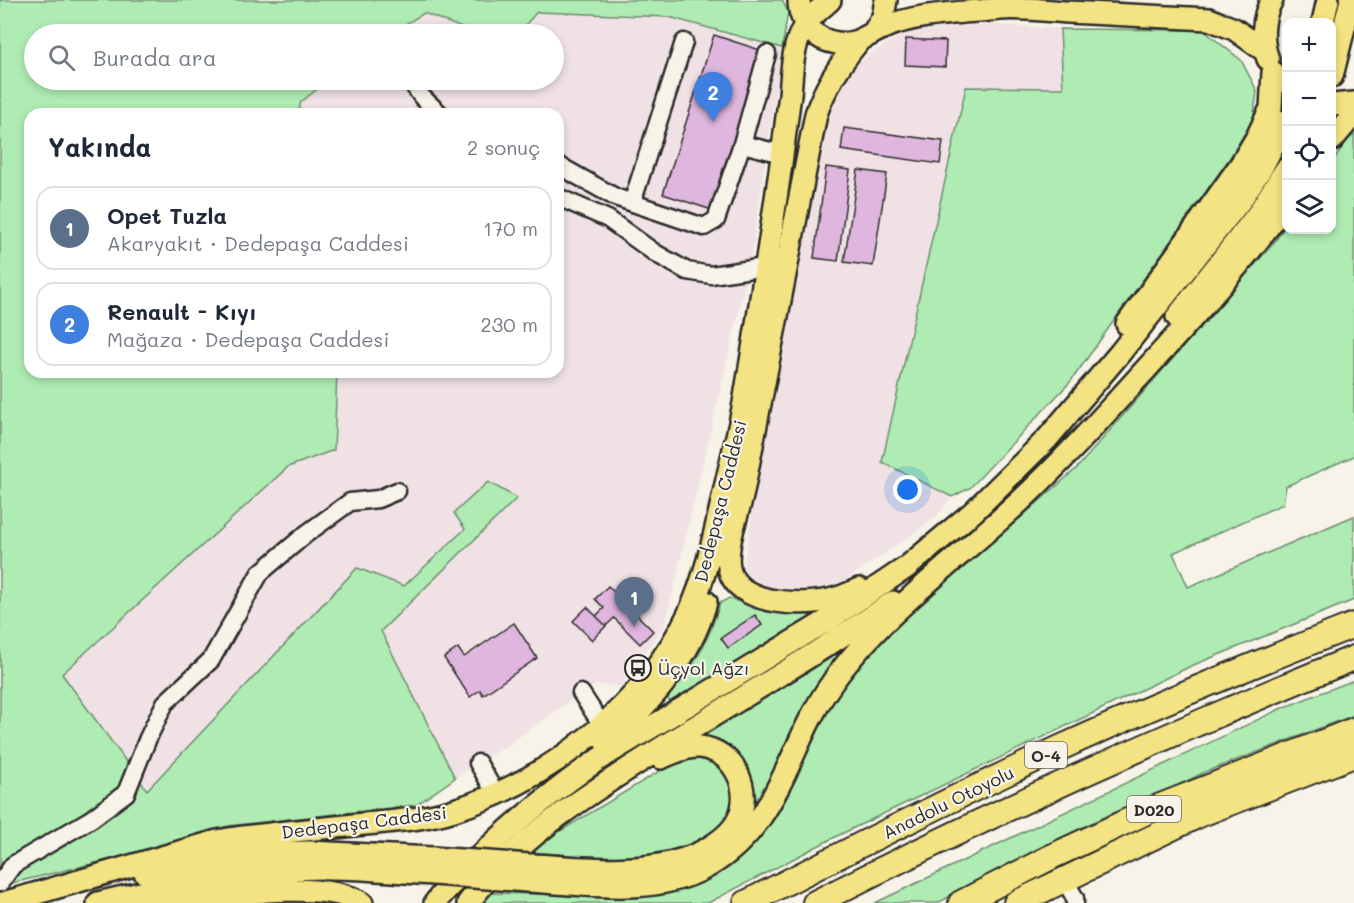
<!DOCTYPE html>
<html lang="tr">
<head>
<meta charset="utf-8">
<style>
	body { margin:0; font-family:Mali,sans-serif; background:#f6f6f7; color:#1f2937 }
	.controls { position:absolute; right:18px; top:18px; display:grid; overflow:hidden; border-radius:12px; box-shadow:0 3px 9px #0003 }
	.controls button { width:54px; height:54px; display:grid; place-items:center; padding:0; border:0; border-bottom:2px solid #e0e1e3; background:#fff; color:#1f2937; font:30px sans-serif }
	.you { position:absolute; left:908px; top:490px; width:21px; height:21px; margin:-15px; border:4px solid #fff; border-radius:50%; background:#1a73e8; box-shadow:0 0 0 9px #1a73e833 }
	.badge { display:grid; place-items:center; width:39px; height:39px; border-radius:50%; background:#2b2b2b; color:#fff; font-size:20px; font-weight:700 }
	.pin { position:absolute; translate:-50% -50px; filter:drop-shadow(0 2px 3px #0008) }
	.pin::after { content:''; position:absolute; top:32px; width:21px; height:18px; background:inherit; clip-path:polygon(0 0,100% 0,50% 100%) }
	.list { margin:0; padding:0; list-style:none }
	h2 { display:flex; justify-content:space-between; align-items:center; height:78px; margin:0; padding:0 24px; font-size:26px }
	h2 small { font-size:20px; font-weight:400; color:#747a83 }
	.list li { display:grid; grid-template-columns:39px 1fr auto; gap:18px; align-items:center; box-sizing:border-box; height:84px; margin:0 12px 12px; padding:0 12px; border:2px solid #e0e1e3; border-radius:18px }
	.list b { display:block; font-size:22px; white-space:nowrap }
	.list p { margin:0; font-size:20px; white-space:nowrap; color:#747a83 }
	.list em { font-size:20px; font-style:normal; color:#747a83 }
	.icon { flex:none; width:33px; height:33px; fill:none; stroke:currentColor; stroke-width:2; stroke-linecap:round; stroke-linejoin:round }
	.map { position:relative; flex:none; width:1354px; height:903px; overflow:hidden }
	.search { position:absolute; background:#fff; box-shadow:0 3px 9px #0003; left:24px; top:24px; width:540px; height:66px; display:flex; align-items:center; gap:15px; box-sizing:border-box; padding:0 21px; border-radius:33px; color:#747a83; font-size:22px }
	.panel { position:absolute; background:#fff; box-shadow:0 3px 9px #0003; left:24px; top:108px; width:540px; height:270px; border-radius:18px }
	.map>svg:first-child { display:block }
	.built { fill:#f0e1e5 }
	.green { fill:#aeecb3; stroke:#6c8c6f; stroke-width:1.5 }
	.building { fill:#dfb6dd; stroke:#2b2b2b; stroke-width:1.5 }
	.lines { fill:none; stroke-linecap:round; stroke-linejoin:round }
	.minor-casing { stroke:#2b2b2b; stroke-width:21 }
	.major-casing { stroke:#2b2b2b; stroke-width:26 }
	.highway-casing { stroke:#2b2b2b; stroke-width:28 }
	.minor { stroke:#f7f3e8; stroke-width:16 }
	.major { stroke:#f4e382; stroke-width:21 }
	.highway { stroke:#f4e382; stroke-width:24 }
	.major-bridge-casing { stroke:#2b2b2b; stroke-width:26; stroke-linecap:butt }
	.major-bridge { stroke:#f4e382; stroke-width:21 }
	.labels { text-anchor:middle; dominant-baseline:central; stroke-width:4.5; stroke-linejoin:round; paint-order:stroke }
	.shield { fill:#f7f3e8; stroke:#686764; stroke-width:1.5 }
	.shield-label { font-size:16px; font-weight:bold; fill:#2b2b2b }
	.street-label { font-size:18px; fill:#2b2b2b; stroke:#f7f3e8 }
	.poi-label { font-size:18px; fill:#2b2b2b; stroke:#f7f3e8; text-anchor:start }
</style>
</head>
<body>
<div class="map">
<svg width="1354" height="903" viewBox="0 0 1354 903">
	<rect width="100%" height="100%" fill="#f7f3e8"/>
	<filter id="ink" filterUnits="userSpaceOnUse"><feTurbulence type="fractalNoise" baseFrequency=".0167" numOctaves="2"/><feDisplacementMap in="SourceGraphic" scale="12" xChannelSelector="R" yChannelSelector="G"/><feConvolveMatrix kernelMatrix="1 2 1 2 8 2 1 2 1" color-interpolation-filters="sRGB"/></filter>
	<g filter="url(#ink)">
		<path class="built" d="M537 12 669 17 782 48 751 260 665 625 621 686 596 685 581 693 509 744 455 778 381 631 466 529 404 586 357 568 146 790 62 674 288 467 334 450 337 372H558V114H298L301 102 329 80H554V34H517Z
			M424 13 477 34H389Z
			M985 24 1060 29 1063 88H966L882 461 952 497 935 518 832 590 767 587 742 572 795 267 828 108 846 74 874 51 908 32Z"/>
		<path class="green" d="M0 0H782L788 12 782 48 669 17 537 12 517 34H477L424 13 389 34H34V80H329L301 102 298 114H30V372H337L334 450 288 467 62 674 147 790 357 568 404 586 465 529 454 513 488 482 517 498 381 631 455 778 416 805 228 826 120 857 0 886Z
			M1060 29 1203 30 1241 60 1257 91 1253 121 1229 159 1071 381 970 488 952 497 882 462 966 87 1063 88Z
			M1354 134V456L1286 486 1283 504 1173 553 1188 587 1354 516V600L1191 666 837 836 708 903H480L489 893 628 896 658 894 705 878 747 850 780 809 822 716 863 656 1077 468 1273 244 1286 225V230H1332V162L1346 142Z
			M729 598C754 609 781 611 808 614L810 618 672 705 667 697C695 667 708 642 720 603Z
			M847 644 850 647 766 798 747 820C761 793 752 760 727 744 721 739 711 738 704 737L702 733Z
			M1354 680V715L1205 772 937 903H875L1280 709Z
			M686 755 714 756 728 768 734 802 728 817 716 830 694 843 670 853 632 860 532 852 537 845Z"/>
		<path class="building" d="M714 35 763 51 712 210 663 194Z
			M906 39 946 41 945 67 905 65Z
			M844 128 943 141 940 164 841 150Z
			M826 167 850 170 838 261 814 258Z
			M858 170 887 174 873 266 844 262Z
			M608 586 653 631 640 644 614 618 606 626 596 616 604 608 595 599Z
			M587 607 606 626 592 640 573 621Z
			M755 615 762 625 728 648 721 638Z
			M514 623 537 658 483 695 480 690 470 697 444 658 458 648 464 657Z"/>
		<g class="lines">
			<defs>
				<path id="minor" d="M412 83 422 97 440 114
					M742 144 767 54
					M558 165 615 197 704 227 716 220 742 144 783 154
					M558 197 608 219 655 253 687 271 711 275 765 267
					M632 203 684 42
					M581 693 602 725
					M478 763 496 794
					M1064 879 1075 898V903
					M0 883 13 865 91 819 126 793 148 738 165 703 211 660 260 573 306 534 350 502 378 499 397 491"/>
				<path id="major" d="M799 0C799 23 815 40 837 43 856 46 867 35 883 28 917 13 963 13 1000 9 1022 7 1046 11 1068 12 1115 14 1162 17 1209 19L1234 29 1265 51
					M1323 22 1328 0
					M873 33 883 17 886 0
					M858 42C839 65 825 87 816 114L743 492C738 515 725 544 729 568 736 605 800 606 829 600 840 598 849 594 859 589
					M1268 59C1261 41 1262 17 1272 0
					M1332 76 1351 0
					M1332 105 1354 103
					M1332 140 1354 114
					M1177 317 1257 215 1286 169
					M1127 324 1241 164 1257 137 1271 108 1273 72
					M606 743C650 704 690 660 706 602
					M530 865C581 867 634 875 684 859 703 853 729 838 738 820 753 789 734 751 700 747 687 746 672 753 661 758
					M145 873 254 854 309 852 433 858
					M527 881C586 884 653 897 707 867 782 824 786 747 832 683 879 616 957 560 1017 504 1059 465 1098 422 1137 379 1189 322 1241 266 1286 203
					M3 903 217 841C266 833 316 829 365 824 394 821 426 819 454 810 551 780 646 704 690 611 708 571 716 527 726 484 732 457 739 430 744 403 757 328 768 253 779 178 783 150 786 122 790 95 792 72 792 45 805 25 811 15 822 8 830 0
					M98 903C172 885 247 869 323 868 359 867 396 872 433 874
					M161 903C212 898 320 877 362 903
					M435 903C445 889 458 878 470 866 510 825 552 792 599 759L828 620 907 567 973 512 1047 439 1120 353 1240 201 1262 167 1286 121
					M468 903C516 840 583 797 650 755 731 703 814 657 893 602"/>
				<path id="highway" d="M746 903C850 850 954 797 1060 748 1156 704 1255 664 1354 625
					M815 903C991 813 1171 732 1354 658
					M961 903 1051 857 1153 809 1354 730
					M1016 903 1201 814 1354 755"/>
			</defs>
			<use href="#minor" class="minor-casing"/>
			<use href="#major" class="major-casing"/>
			<use href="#highway" class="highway-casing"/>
			<use href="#minor" class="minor"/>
			<use href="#major" class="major"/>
			<use href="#highway" class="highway"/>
			<defs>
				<path id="major-bridge" d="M433 858 530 865
					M433 874 527 881"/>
			</defs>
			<use href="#major-bridge" class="major-bridge-casing"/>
			<use href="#major-bridge" class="major-bridge"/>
		</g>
	</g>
	<defs>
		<symbol id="bus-ring" viewBox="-11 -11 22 22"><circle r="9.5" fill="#f7f3e8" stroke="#2b2b2b" stroke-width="1.5"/><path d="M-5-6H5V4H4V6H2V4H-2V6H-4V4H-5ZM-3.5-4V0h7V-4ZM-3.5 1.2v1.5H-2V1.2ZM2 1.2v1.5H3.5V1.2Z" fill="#2b2b2b"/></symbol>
	</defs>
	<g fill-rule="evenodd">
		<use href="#bus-ring" x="623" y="653" width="30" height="30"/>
	</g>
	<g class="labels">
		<g class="shield">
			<rect x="1025" y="742" width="42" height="26" rx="4.5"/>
			<rect x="1127" y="796" width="54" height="26" rx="4.5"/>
		</g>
		<g class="shield-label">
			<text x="1046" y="755">O-4</text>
			<text x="1154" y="809">D020</text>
		</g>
		<g class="street-label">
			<text transform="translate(720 501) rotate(-76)">Dedepaşa Caddesi</text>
			<text transform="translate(948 802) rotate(-26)">Anadolu Otoyolu</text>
			<text transform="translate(364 822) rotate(-7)">Dedepaşa Caddesi</text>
		</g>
		<g class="poi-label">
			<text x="658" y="668">Üçyol Ağzı</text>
		</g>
	</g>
</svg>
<div class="controls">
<button>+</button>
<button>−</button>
<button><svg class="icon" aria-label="locate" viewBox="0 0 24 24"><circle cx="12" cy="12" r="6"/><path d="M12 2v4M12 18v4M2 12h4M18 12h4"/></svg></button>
<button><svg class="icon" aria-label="layers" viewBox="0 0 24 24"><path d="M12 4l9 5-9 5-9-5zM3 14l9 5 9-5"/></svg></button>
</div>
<div class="you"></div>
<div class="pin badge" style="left:634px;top:627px;background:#5c6f8a">1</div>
<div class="pin badge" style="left:713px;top:122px;background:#3f7fe0">2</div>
<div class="search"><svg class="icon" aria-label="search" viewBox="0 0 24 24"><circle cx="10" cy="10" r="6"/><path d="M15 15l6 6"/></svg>Burada ara</div>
<section class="panel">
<h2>Yakında<small>2 sonuç</small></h2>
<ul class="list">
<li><span class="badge" style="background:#5c6f8a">1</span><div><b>Opet Tuzla</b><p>Akaryakıt · Dedepaşa Caddesi</p></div><em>170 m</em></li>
<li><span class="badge" style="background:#3f7fe0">2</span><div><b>Renault - Kıyı</b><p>Mağaza · Dedepaşa Caddesi</p></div><em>230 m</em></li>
</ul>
</section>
</div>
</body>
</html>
